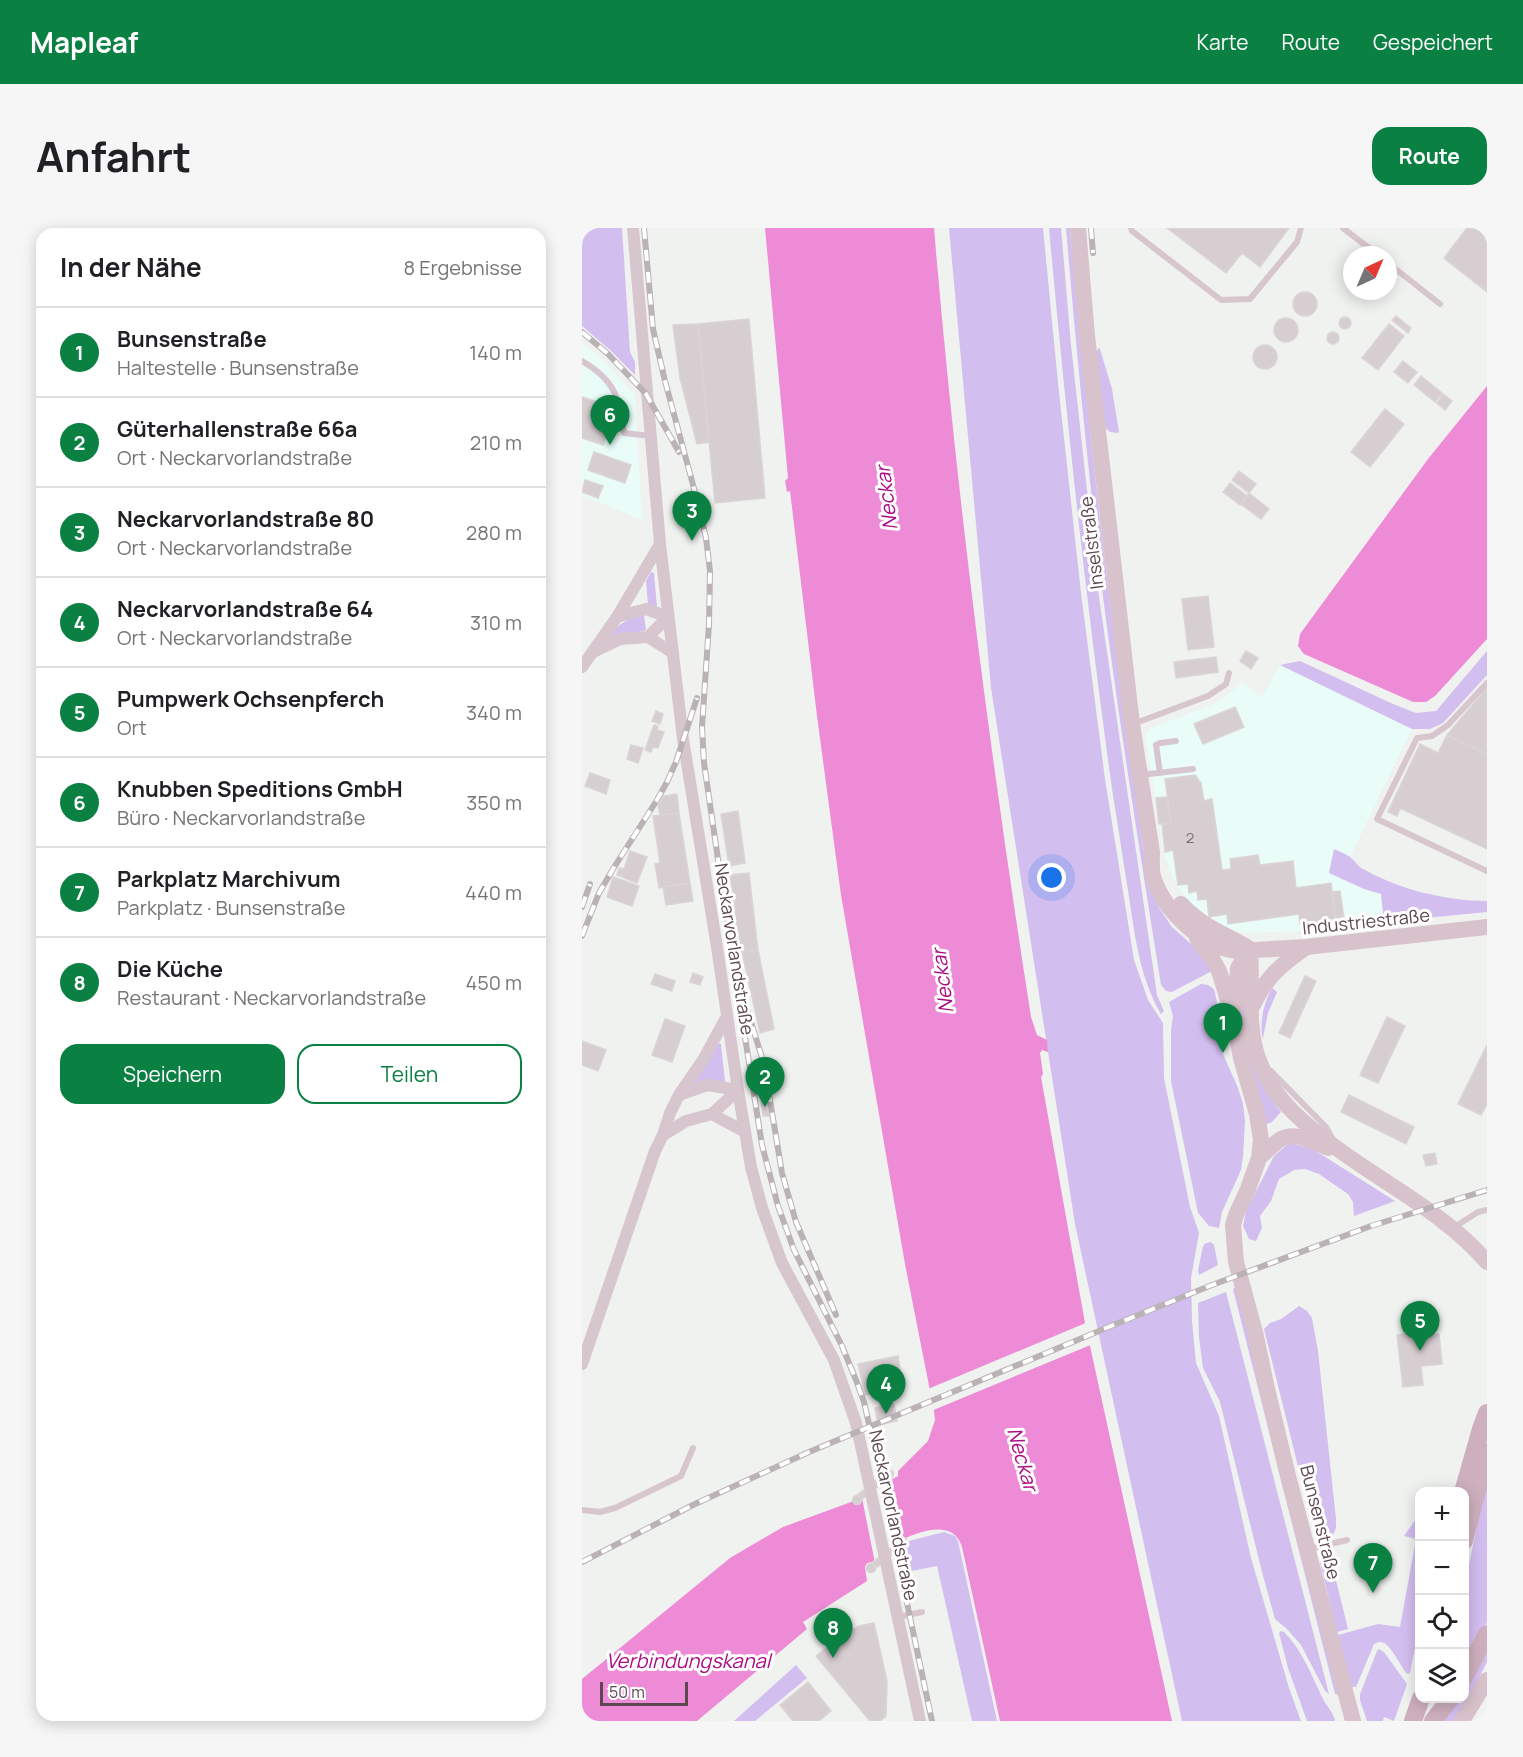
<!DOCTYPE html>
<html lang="de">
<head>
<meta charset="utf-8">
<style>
	body { margin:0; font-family:Manrope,sans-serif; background:#f6f6f6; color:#202124 }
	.controls { position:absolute; right:18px; bottom:18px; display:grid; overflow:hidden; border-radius:12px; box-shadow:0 3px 15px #0003 }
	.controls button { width:54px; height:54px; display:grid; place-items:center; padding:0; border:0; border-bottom:2px solid #e0e0e0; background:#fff; color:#202124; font:30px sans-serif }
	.compass { position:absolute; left:761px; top:18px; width:54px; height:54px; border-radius:50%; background:#fff; box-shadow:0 3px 15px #0003; rotate:44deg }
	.scale { position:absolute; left:18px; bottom:15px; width:88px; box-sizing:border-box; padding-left:6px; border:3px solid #5d4752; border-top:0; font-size:16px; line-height:21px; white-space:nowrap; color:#5d4752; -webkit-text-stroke:4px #fff; paint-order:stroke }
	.you { position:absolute; left:470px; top:650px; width:21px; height:21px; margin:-15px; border:4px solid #fff; border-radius:50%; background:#1a73e8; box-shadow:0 0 0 9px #1a73e833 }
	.badge { display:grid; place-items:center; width:39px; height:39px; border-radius:50%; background:#0b8043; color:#fff; font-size:20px; font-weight:700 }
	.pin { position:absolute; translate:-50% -50px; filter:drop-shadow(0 2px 3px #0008) }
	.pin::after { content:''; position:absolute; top:32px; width:21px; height:18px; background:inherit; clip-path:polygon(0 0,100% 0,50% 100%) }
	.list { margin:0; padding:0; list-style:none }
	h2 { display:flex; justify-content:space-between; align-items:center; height:78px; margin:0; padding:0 24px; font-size:26px }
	h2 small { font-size:20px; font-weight:400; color:#757577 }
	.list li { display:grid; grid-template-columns:39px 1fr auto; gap:18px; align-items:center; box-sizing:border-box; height:90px; padding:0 24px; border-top:2px solid #e0e0e0 }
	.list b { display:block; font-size:22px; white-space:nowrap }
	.list p { margin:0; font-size:20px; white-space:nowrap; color:#757577 }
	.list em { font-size:20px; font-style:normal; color:#757577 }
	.actions { display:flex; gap:12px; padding:18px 24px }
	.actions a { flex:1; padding:14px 0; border:2px solid #0b8043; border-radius:18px; text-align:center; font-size:21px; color:#0b8043 }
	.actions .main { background:#0b8043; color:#fff }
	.icon { flex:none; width:33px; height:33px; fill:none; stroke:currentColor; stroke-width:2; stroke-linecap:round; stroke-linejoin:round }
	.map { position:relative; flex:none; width:905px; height:1493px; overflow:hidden; border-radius:18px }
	header { display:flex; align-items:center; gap:36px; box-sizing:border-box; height:84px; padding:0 30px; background:#0b8043; color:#fff }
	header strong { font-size:28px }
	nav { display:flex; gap:33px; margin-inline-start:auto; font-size:21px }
	.intro { display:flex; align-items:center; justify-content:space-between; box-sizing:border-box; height:144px; padding:0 36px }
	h1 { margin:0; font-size:42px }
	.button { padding:15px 27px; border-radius:18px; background:#0b8043; color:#fff; font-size:21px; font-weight:700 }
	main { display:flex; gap:36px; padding:0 36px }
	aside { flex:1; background:#fff; border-radius:18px; box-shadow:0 3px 15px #0003 }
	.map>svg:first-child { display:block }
	.commercial { fill:#e9fcf7 }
	.green { fill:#d3bef0 }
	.water { fill:#ed8bd6 }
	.pier { fill:#f0f2f0 }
	.building { fill:#d7ced1; stroke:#dbd4d5; stroke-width:1.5 }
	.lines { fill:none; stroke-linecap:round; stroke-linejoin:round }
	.lane { stroke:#d7c6ce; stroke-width:6 }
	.street { stroke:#d7c6ce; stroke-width:12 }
	.secondary { stroke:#d8c2cc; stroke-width:16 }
	.primary { stroke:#ceafbe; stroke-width:18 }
	.rail-casing { stroke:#bab2b5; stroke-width:6 }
	.rail { stroke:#fff; stroke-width:4; stroke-dasharray:11; stroke-linecap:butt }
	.labels { text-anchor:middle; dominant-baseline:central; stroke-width:6; stroke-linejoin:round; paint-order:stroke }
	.number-label { font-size:15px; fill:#7c6972 }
	.street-label { font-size:18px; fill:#5d4752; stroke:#fff }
	.water-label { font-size:20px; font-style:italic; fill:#ad0b86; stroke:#fff }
</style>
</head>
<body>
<header>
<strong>Mapleaf</strong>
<nav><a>Karte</a><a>Route</a><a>Gespeichert</a></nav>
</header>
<div class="intro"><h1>Anfahrt</h1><a class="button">Route</a></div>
<main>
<aside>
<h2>In der Nähe<small>8 Ergebnisse</small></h2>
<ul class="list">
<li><span class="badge">1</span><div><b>Bunsenstraße</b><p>Haltestelle · Bunsenstraße</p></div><em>140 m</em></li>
<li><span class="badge">2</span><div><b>Güterhallenstraße 66a</b><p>Ort · Neckarvorlandstraße</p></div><em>210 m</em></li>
<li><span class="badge">3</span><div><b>Neckarvorlandstraße 80</b><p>Ort · Neckarvorlandstraße</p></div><em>280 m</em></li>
<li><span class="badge">4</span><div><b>Neckarvorlandstraße 64</b><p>Ort · Neckarvorlandstraße</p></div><em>310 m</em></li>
<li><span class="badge">5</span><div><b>Pumpwerk Ochsenpferch</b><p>Ort</p></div><em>340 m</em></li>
<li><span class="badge">6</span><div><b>Knubben Speditions GmbH</b><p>Büro · Neckarvorlandstraße</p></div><em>350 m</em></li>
<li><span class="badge">7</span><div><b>Parkplatz Marchivum</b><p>Parkplatz · Bunsenstraße</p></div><em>440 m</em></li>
<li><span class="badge">8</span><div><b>Die Küche</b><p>Restaurant · Neckarvorlandstraße</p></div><em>450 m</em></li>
</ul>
<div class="actions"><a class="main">Speichern</a><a>Teilen</a></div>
</aside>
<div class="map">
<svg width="905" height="1493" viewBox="0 0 905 1493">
	<rect width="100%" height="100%" fill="#f0f2f0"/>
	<path class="commercial" d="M0 116 16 128 53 167 60 292 0 267Z
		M698 437 830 501 768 629 752 622 747 645 782 661 799 666 802 694 717 703 659 705 639 698 605 673 593 654 582 626 563 505 569 500 635 475 660 455 680 469Z"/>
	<path class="green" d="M0 0H40L48 124 53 134V147L28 122 0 98Z
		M367 0H461L476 155 499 365 523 551 552 732 566 772 581 795 582 850 608 979 617 1005 609 1050 610 1093 614 1135 637 1188 669 1330 707 1460 719 1493H600L493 996 409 460Z
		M467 0H479L489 117 516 362 575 767 582 783 579 786C558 750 553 709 547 669 541 633 536 597 530 561 504 374 484 187 467 0Z
		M484 0H488C507 211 532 422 563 632L572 670 578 681 590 699 617 723 630 743 590 764 584 763 579 757C558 625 537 494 520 361 506 241 494 121 484 0Z
		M517 120 518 121 530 161 537 204 535 205 528 204 523 200 514 124Z
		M69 344 72 345 75 379 66 377 64 353Z
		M62 387 64 402 24 413C34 397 44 391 62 387Z
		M905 423V447L861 495 848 501H830L698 437 718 433 811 476 834 485 854 483Z
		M752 621C758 624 765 626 769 630 773 633 775 637 779 640 816 661 863 673 905 673V684L802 694 799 666 782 661 747 645Z
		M664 749 685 865 699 884 690 894 682 897 656 795Z
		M619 756 626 757 632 761 635 774 638 819 656 860 661 876 663 893 661 929 659 942 640 984 637 1000 627 998 616 985 589 853V802L591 788 587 774Z
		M690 760 695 764 686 785 681 810 680 808C678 790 682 775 690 760Z
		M137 815 139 816 143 853 141 855 112 856 111 854Z
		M707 915 729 920 813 973 772 988 771 974 766 966 737 946 723 941 712 942 697 951 689 973 678 988 680 1000 674 1013 667 1011 661 998 664 983 692 928Z
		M629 1014 632 1017 636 1037 617 1047 616 1042 621 1018 624 1015Z
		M654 1059 757 1467 753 1466 651 1061Z
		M644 1064 747 1466 743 1463 719 1417 705 1401 693 1391 680 1344 638 1174 621 1140 617 1109 616 1075Z
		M717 1078 725 1083 730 1090 736 1123 754 1291V1300L751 1307 746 1310 738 1309 732 1303 682 1101 688 1095 699 1091Z
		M905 1249V1394L883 1437V1356Z
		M837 1290V1399L828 1445 826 1446 824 1445C819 1438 808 1417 802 1415 797 1413 796 1414 792 1416L774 1459H769L756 1407 796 1396 818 1399 834 1311 822 1308 834 1291Z
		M362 1304 373 1308 376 1313 415 1493H390L355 1338 324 1344 318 1323 327 1316V1313Z
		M749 1332 766 1401 755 1404 738 1335Z
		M699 1403 702 1404C720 1422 729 1446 740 1469 744 1478 751 1483 753 1493H725L706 1440 697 1405Z
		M905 1418V1434L885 1474 873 1493H862L877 1471 882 1470 883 1460Z
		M797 1421 802 1424 825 1456 812 1493 802 1489 801 1493H785L778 1472V1466L795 1423Z
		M214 1437 225 1450 173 1493H152Z"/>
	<path class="water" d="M183 0H352C374 264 408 527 449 789L455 807 465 812 466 824 460 822 458 825 461 846 459 849 503 1095 590 1493H418L380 1319C371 1290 337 1304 317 1313 308 1318 299 1327 290 1334L285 1335 283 1339 285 1353 221 1394 225 1401 115 1493H0V1451L148 1330 201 1299 269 1274 316 1248V1243L346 1213 353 1192 352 1183 323 1036 259 667 235 488 208 263 205 264 203 253 206 250Z
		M905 158V411L853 468 844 474H831L722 426 716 418 718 406 846 231Z"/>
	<path class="pier" d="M506 1094 511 1116 349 1183 346 1161Z
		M303 1252 316 1317 293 1335 279 1265Z"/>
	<path class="building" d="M585 0H707L678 39 660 25 644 45Z
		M885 0H905V64L862 30Z
		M711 76a12 12 0 1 1 24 0a12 12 0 1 1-24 0Z
		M814 88 829 100 826 105 810 92Z
		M757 95a6 6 0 1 1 12 0a6 6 0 1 1-12 0Z
		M692 102a12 12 0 1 1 24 0a12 12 0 1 1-24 0Z
		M167 91 183 270 133 275 116 96Z
		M116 96 127 214 115 216 98 150 91 97Z
		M807 96 822 108 796 142 780 130Z
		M745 110a6 6 0 1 1 12 0a6 6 0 1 1-12 0Z
		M671 129a12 12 0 1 1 24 0a12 12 0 1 1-24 0Z
		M821 133 835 144 826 155 812 144Z
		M839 148 860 165 853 174 832 157Z
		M861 166 870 173 863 182 855 175Z
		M0 169 25 177 23 183 31 186 28 194 35 196 29 212 23 210 21 217 0 210Z
		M803 181 822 196 788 239 769 224Z
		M12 224 49 237 43 255 6 242Z
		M657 243 674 256 667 265 650 252Z
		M3 252 21 258 16 270 0 264Z
		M648 255 665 268 658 277 641 264Z
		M667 265 687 281 679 291 659 276Z
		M626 368 632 419 606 422 600 371Z
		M664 423 676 430 669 441 658 433Z
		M634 429 636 444 594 450 592 434Z
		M905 460V526L865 507Z
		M653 479 662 499 621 516 612 496Z
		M74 483 81 486 78 496 70 493Z
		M72 497 76 498 75 502 82 504 76 520 71 519 69 524 63 522Z
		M865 507 905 526V621L818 580 815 588 806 584 838 516 856 525Z
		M49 517 61 520 56 535 45 531Z
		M8 545 28 552 24 566 3 558Z
		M613 547 619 555 622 573 630 571 640 642 649 641 648 631 676 627 678 637 711 633 714 660 749 655 754 691 718 696 717 686 646 696 645 686 627 689 625 671 616 672 615 663 607 665 606 656 596 657 591 622 583 624 580 596 589 595 583 551Z
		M95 566 97 585 78 587 76 578 82 568Z
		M585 569 589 595 577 596 574 570Z
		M156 583 163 635 147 638 139 586Z
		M97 585 108 655 77 660 73 636 78 635 71 588Z
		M48 623 65 629 55 655 35 647 37 640 42 641Z
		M167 645 176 722 158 724 148 647Z
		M31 649 57 658 50 678 25 669Z
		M108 655 111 673 84 677 81 659Z
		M758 663 763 698 746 700 745 692 754 691 750 664Z
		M176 722 192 801 178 805 160 724Z
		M111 745 121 749 118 757 108 754Z
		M73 746 93 753 90 763 69 756Z
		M723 748 734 753 708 810 697 805Z
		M805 789 823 798 796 855 778 847Z
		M83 791 103 798 90 834 70 827Z
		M0 813 24 822 16 843 0 837Z
		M905 817V876L899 887 876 876Z
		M767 867 832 899 824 916 759 884Z
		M184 870 187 888H181L179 871Z
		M853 925 855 936 844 938 841 927Z
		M830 1101 831 1109 857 1106 860 1136 839 1138 841 1157 821 1159 815 1107 822 1106 821 1102Z
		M316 1128 321 1160 283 1167 276 1136Z
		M312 1176 315 1193 296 1197 293 1180Z
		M302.5 1246a4.5 4.5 0 1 1 9 0a4.5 4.5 0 1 1-9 0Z
		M302 1246 304 1249 307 1250 279 1272V1269L275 1267Z
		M270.5 1272a4.5 4.5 0 1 1 9 0a4.5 4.5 0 1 1-9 0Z
		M316.5 1314a4.5 4.5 0 1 1 9 0a4.5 4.5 0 1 1-9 0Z
		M316 1314 318 1317 321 1318 294 1340 293 1337 290 1335Z
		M284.5 1340a4.5 4.5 0 1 1 9 0a4.5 4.5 0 1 1-9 0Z
		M292 1395 305 1453 304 1488 298 1493H288L234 1428 253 1413 277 1398Z
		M226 1454 249 1483 237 1493H211L198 1477Z"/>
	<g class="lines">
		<path class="lane" d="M549 0 550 3 639 72 668 71 715 14 719 0
			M761 0 796 27
			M806 35 858 76
			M0 133C33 152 37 169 42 205L69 208
			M905 455 866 497 850 508 835 510 795 591 905 643
			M551 496 626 468 644 456 647 445
			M578 545 574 517 578 515 594 513
			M558 547 611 541
			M689 843 744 899 750 910
			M871 1000 896 984 905 982
			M0 1282 18 1284 33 1280 99 1248 111 1220
			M727 1321 765 1312
			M316 1389 340 1384"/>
		<path class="street" d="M51 0 78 316 101 511 135 719 156 862 169 939 180 980 200 1035 252 1132 274 1195 338 1493
			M35 389 64 381 86 389
			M66 409 86 389
			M11 424 38 411 66 409 91 425
			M0 439 35 389 78 316
			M97 867 125 857 156 862
			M130 886 163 904
			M81 907 104 893 130 886 156 862
			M0 1136 73 923 81 907 88 885 97 867 121 832 145 788"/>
		<path class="secondary" d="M496 0 505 108 550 496 570 624C570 632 569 640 571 648 581 682 620 720 656 723L724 719 905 699
			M599 676C620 699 642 705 668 721
			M615 710 631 732 637 743 652 792 659 830 675 886 679 912 677 930 666 961 654 987 651 997 654 1034 673 1104 685 1161 707 1252 771 1493
			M668 721C671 757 664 796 676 830 689 867 715 890 745 913 798 954 861 983 905 1034
			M671 777C685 748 698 738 723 720
			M652 782 656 740 668 721
			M677 930C684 924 691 916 699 911 713 903 733 914 746 920
			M880 1493 905 1452"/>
		<path class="primary" d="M881 1264 899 1201 905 1185
			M882 1313 905 1224
			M882 1449 905 1406
			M831 1493 839 1470
			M851 1493 869 1470"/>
		<defs>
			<path id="rail" d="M62 0 71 101 83 153 114 268 124 310 128 343 127 396 120 499 122 535 148 714 180 917 196 978 212 1022 260 1118 274 1152 282 1174 299 1249
				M509 0 511 25
				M0 104 26 126 64 166 97 224
				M0 679 8 656
				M0 708 17 665 31 641 75 572 85 554 94 534 115 470
				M164 778 182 836 200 945 214 994 254 1087
				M314 1323 350 1493
				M0 1334 113 1276 227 1224 529 1098 630 1057 789 998 905 962"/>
		</defs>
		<use href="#rail" class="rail-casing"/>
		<use href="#rail" class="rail"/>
	</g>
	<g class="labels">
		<g class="number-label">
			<text x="608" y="609">2</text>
		</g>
		<g class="street-label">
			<text transform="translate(509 315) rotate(-97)">Inselstraße</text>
			<text transform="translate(784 693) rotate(-6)">Industriestraße</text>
			<text transform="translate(153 721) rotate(81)">Neckarvorlandstraße</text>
			<text transform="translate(312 1287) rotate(78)">Neckarvorlandstraße</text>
			<text transform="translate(739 1294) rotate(76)">Bunsenstraße</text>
		</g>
		<g class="water-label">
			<text transform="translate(304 270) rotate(-97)">Neckar</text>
			<text transform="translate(360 753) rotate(-97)">Neckar</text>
			<text transform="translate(441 1231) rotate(74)">Neckar</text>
			<text x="106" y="1432">Verbindungskanal</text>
		</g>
	</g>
</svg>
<div class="controls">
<button>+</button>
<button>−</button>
<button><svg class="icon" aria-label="locate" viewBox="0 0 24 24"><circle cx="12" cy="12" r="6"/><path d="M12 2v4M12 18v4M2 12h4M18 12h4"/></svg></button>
<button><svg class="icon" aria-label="layers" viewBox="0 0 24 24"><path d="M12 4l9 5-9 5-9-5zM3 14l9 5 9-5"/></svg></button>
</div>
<svg class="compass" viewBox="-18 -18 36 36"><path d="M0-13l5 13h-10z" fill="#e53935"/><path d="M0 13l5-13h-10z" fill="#757577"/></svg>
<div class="scale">50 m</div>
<div class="you"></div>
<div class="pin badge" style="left:641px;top:825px">1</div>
<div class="pin badge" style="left:183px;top:879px">2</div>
<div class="pin badge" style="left:110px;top:313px">3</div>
<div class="pin badge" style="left:304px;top:1186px">4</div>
<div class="pin badge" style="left:838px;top:1123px">5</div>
<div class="pin badge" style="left:28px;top:217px">6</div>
<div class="pin badge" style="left:791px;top:1365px">7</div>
<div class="pin badge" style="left:251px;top:1430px">8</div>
</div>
</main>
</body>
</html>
